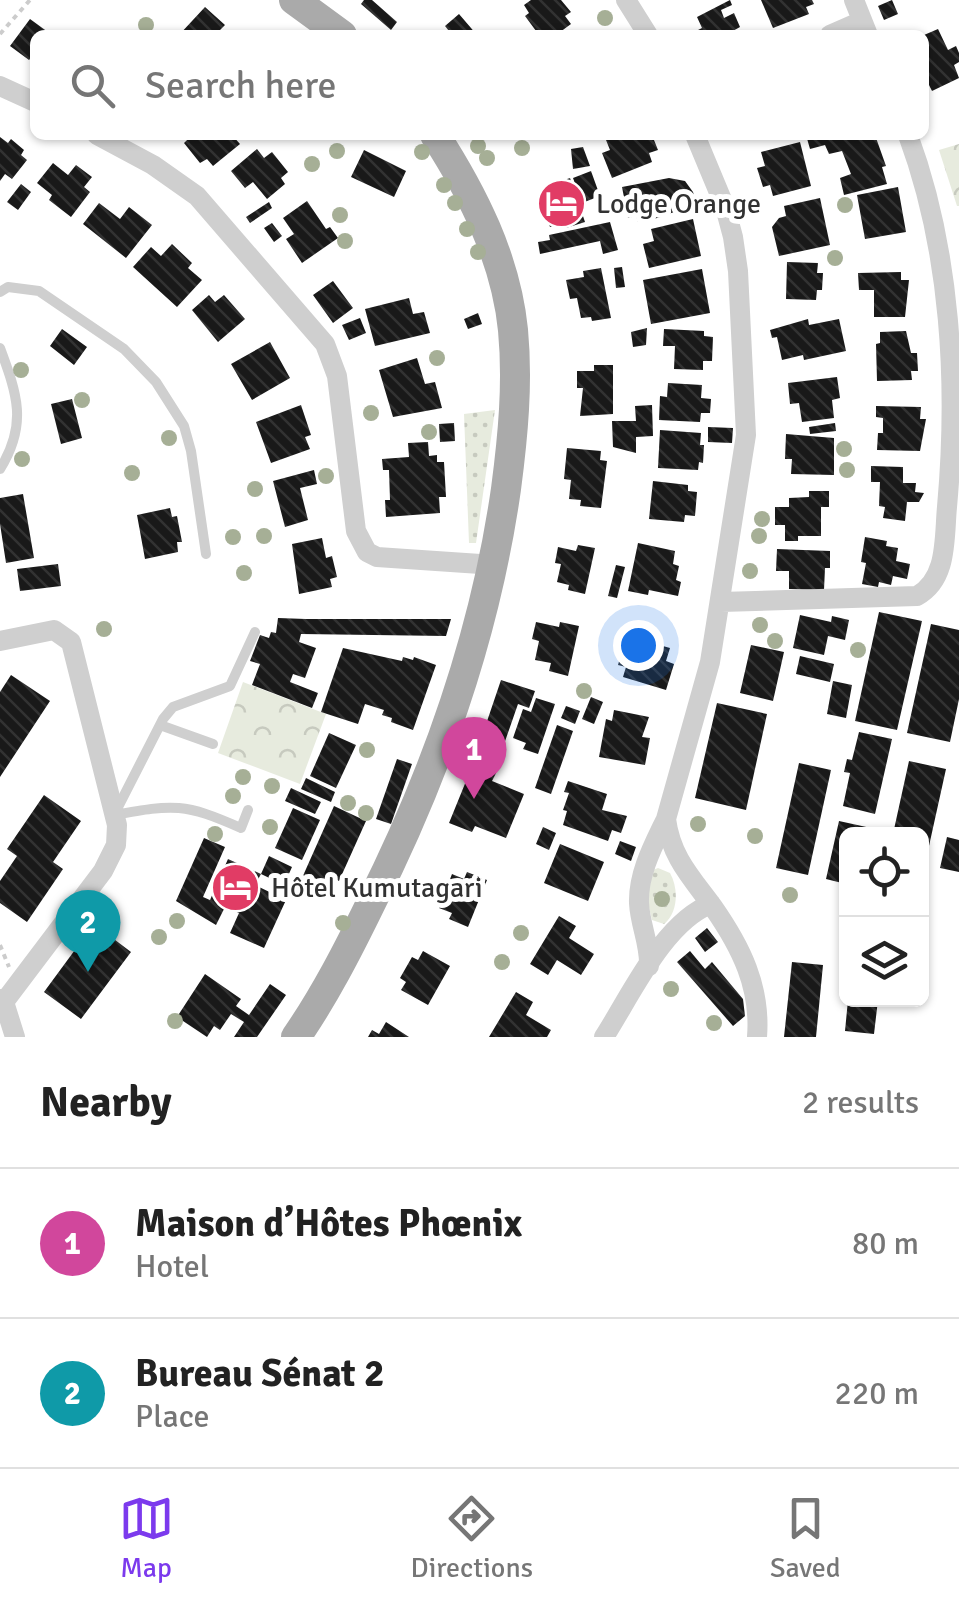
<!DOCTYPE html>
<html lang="en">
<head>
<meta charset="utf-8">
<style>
	body { margin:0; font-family:Signika,sans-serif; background:#f6f6f6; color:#222 }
	.controls { position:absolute; right:30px; bottom:30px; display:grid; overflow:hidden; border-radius:15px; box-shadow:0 2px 8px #0004 }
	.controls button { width:90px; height:90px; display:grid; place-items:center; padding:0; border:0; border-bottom:2px solid #e0e0e0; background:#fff; color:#222; font:50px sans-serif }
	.you { position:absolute; left:638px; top:645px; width:35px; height:35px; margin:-25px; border:8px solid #fff; border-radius:50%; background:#1a73e8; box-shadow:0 0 0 15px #1a73e833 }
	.badge { display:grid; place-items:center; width:65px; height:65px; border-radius:50%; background:#7c3aed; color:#fff; font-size:32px; font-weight:700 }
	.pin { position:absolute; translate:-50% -82px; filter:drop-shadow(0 2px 5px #0008) }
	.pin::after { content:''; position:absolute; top:52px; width:35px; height:30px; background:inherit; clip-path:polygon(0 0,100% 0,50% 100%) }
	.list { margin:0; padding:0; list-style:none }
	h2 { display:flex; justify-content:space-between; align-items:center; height:130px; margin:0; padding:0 40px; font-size:42px }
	h2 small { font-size:32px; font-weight:400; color:#767676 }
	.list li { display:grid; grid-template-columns:65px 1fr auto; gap:30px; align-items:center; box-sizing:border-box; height:150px; padding:0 40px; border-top:2px solid #e0e0e0 }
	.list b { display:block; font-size:38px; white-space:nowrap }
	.list p { margin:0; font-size:32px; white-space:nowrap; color:#767676 }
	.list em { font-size:32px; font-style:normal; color:#767676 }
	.icon { flex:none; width:55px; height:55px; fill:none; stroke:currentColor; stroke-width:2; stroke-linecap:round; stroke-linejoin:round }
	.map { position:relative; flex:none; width:959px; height:1037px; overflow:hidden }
	.search { position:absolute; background:#fff; box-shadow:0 2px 8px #0004; left:30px; right:30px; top:30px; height:110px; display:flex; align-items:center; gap:25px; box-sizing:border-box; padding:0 35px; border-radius:15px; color:#767676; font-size:38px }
	.sheet { height:430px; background:#fff }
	nav { display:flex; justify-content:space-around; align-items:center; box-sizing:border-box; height:140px; border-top:2px solid #e0e0e0; background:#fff; font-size:28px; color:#767676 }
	nav a { display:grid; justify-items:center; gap:5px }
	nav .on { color:#7c3aed }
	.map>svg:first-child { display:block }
	.grass { fill:url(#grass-dots) }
	.forest { fill:url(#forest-crowns) }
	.building { fill:url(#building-back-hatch) }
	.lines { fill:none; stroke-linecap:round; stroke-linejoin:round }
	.path { stroke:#ccc; stroke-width:4; stroke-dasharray:5 5; stroke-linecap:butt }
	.service { stroke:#cfcfcf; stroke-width:10 }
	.minor { stroke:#cfcfcf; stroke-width:20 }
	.primary { stroke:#aaa; stroke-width:30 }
	.tree { fill:#a6af96 }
	.labels { text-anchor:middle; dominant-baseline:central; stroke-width:10; stroke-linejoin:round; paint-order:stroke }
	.poi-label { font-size:28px; fill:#323232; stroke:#fff; text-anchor:start }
</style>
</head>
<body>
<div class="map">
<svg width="959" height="1037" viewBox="0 0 959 1037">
	<defs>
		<pattern id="grass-dots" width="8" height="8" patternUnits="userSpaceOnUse" patternTransform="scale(2.5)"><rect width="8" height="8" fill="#e7ebde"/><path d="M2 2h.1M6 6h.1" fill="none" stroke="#c7cabf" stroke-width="1.8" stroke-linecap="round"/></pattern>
		<pattern id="forest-crowns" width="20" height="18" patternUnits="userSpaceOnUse" patternTransform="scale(2.5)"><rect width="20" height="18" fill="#e7ebde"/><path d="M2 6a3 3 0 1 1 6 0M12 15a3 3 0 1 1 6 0" fill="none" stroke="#c7cabf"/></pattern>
		<pattern id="building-back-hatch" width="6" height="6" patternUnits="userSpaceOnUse" patternTransform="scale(2.5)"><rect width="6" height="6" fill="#191919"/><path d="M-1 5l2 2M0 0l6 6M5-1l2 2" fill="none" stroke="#323232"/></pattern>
	</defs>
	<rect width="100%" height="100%" fill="#fff"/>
	<path class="grass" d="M495 410 476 543H469L464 414Z
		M658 868 670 873C679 889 678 913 664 924L652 920 647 899 653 870Z"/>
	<path class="forest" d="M959 144V206H957L939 150Z
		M243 682 326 714 300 784 218 753Z"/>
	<path class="building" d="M364 0H372L397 22 391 30 361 4Z
		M531 0H561L571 12 565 16 571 24 556 35H539L525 16 529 13 524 5Z
		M730 0 732 5 721 10 724 18 734 13 740 27 731 32 732 35H688L702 28 697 17Z
		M761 0H812L814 4 806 7 809 14 773 28Z
		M892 0 898 14 884 20 878 6Z
		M205 7 225 25 215 35H179Z
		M459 14 477 35H444L449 31 445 26Z
		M30 19 52 35H35V61L31 58 29 60 10 46Z
		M938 29 948 50 956 46 959 53V62L954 65 959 78 932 91 929 85 924 87V35Z
		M187 135H232L240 144 213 166 207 159 200 163 184 143 189 138Z
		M604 135H652L658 150 649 153 652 162 612 178 602 153 610 150Z
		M806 135H875L886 166 882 167 887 184 844 195 840 178 851 174 842 151 829 154 825 145 810 149Z
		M0 137 8 143 11 139 24 150 21 155 27 160 12 179 5 174 0 181Z
		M800 142 811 186 773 196 770 185 763 187 757 168 765 166 761 152Z
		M583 147 590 166 573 169 571 149Z
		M257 149 264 158 272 152 288 172 281 178 285 184 267 199 253 182 245 188 231 171Z
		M364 150 406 171 394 197 351 177Z
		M53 163 68 175 76 165 92 177 84 187 90 192 71 217 49 200 52 195 37 183Z
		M591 171 600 196 582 203 573 178Z
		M570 178 585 222 566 228 564 222 550 227 539 194 553 189 552 184Z
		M669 178 685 181 693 192 697 205 668 214 665 204 659 205 662 217 638 222 636 216 628 218 622 187Z
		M21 184 31 192 18 210 7 202Z
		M898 187 906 232 865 239 857 195Z
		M820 198 830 245 779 256 772 227 779 218 786 216 784 206Z
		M307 201 326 229 330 227 338 238 302 263 286 239 294 234 283 218Z
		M269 202 272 208 250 223 246 217Z
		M99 203 120 219 129 207 152 225 126 258 83 224Z
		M693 219 701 256 649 268 643 244 654 241 651 229Z
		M610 222 618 250 603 254 600 241 540 254 538 242 550 240 549 235Z
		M272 223 282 236 274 242 264 228Z
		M172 244 192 263 188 268 202 280 177 307 133 267 151 247 161 256Z
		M787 262 818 263 817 273H823L822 290H817L816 300 786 299Z
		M622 267 625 287 616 288 614 268Z
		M601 268 611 318 592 321 591 317 581 318 577 298 570 299 566 280 584 277 583 271Z
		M702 269 710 313 651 324 643 280Z
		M901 272V280H909L905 317H874V290H859L858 273Z
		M333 281 353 308 333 323 313 295Z
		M209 295 215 302 224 295 245 319 218 342 192 310Z
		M409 298 413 314 424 312 430 333 375 346 365 309Z
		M478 313 482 324 468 329 464 319Z
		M360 318 366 333 349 340 342 325Z
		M808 319 809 325 839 319 846 351 804 360 803 355 782 360 777 337 772 338 770 330Z
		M647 328 646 345 633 347 631 332Z
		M62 329 87 347 74 365 50 346Z
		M664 329 704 331V336L713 337 712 361H703V370L674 369 675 346H663Z
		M906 331 911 353H917L918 371H911L912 380 877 381 876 344 880 343V332Z
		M270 342 290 378 252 400 231 364Z
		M417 358 425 384 435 382 442 408 393 417 379 370Z
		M594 365H613V414L580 416 583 388H577V371H594Z
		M837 377 840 398 832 400 834 418 802 422 799 403 790 404 788 383Z
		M668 383 702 385 701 398 711 399 710 413H701L700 422 659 420 660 396 667 397Z
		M72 399 82 438 61 444 51 404Z
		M301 405 311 435 305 437 310 449 271 463 256 422Z
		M652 405 653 436 636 437V453L613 447 612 421H636L635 406Z
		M876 406 921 407 920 419H926L920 451 877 450 878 433H883V418L876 417Z
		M454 423 455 441 440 442 439 424Z
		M835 423 836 431 810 434 809 427Z
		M708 427 733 428 732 443 708 442Z
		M660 430 701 433 700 445H704L703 463 699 462 698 470 658 468Z
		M786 434 834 438V475L791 474 792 459H785Z
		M428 442 429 456 437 455V462H444L446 497H439L440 513 386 517 385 500H390L389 470H383L382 459 409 457 408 443Z
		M567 448 601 451 600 460 607 461 601 508 580 506 581 500 569 499 571 480 564 479Z
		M871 466 903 467V483H916L915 492 924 493 919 502H907L905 521 883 518 885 507 879 506 880 482H871Z
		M314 470 317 484 300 488 308 520 285 527 273 481Z
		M653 481 688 485V491L697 492 695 516 685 515 684 522 649 519Z
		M809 491H829V507H821V536H798V541H785V525H775V507H789V498L809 497Z
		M23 494 34 558 6 563 0 524V498Z
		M170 508 172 517 177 516 182 542H177L178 552 145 559 137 515Z
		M865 537 887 541 886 546 898 548 896 561 910 564 907 579 893 576 891 585 879 582 878 587 862 584 866 563 861 562Z
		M322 538 326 558 332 556 337 577 330 579 332 587 299 594 292 544Z
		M638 543 675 551 673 564 679 566 676 580 681 582 678 596 649 590 648 595 628 591Z
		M578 545 595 548 585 594 568 590 569 585 557 582 561 564 555 563 558 547 576 551Z
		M777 549 830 551V568H825L824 590 789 589V571H776Z
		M58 564 61 586 20 591 17 569Z
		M616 565 625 567 617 598 608 596Z
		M879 612 922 621 897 730 855 721Z
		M800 615 831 622 832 616 849 620 845 640 828 636 824 655 793 648Z
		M278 618 306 619H451L446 636 301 634 299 642 316 648 305 678 293 674 290 682 318 693 312 708 252 685 260 664 250 661 260 635 269 638 271 632 276 633Z
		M536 622 559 627 560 622 579 626 568 676 549 671 551 663 535 660 539 641 532 639Z
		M931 624 959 630V699L950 742 907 733Z
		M634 638 670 648 666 661 674 664 666 690 623 677 626 667 618 665 624 644 632 646Z
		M751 645 784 652 773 701 740 693Z
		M343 648 402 661 403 657 413 660 414 657 436 665 413 730 391 722 392 718 382 715 384 710 365 704 358 724 321 712Z
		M800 656 834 664 830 682 796 674Z
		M11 675 50 701 0 777V692Z
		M501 680 535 691 529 708 518 704 503 747 481 739Z
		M833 681 852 685 846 718 827 714Z
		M591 697 603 702 594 724 582 719Z
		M536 698 555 704 538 754 523 749 526 743 513 738 523 709 531 712Z
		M717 703 767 714 746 810 695 798Z
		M566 706 580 711 575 724 561 718Z
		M614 710 649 717 642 737 650 738 645 765 599 757 606 719 612 721Z
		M557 725 573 731 551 794 535 788Z
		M859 732 892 739 875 814 843 806 850 773 844 772 847 759 852 760Z
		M329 733 356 745 336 788 310 776Z
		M397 759 412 764 391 824 376 819Z
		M909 761 946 769 927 855 922 854V834H893Z
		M799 763 831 770 808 875 776 868Z
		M473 764 496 773 492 781 524 794 506 838 475 826 472 832 449 823Z
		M306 778 335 792 331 802 301 789Z
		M568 781 607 794 602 810 627 816 621 833 612 830 608 841 563 825 567 811 563 810 569 793 564 792Z
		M291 788 321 802 315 814 285 801Z
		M44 795 81 821 53 862 63 869 27 922 0 903V881L17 856 7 849Z
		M334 806 366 821 339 881 334 878 328 890 302 878Z
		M293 808 320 820 302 860 275 848Z
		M839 821 880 830 879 834H846V884L826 879Z
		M543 827 556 833 549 850 536 844Z
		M947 837 959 840V872L940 868Z
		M204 838 225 847 203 897 210 900 228 859 261 874 255 885 286 900 264 948 230 933 239 913 225 907 216 925 176 901Z
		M620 841 636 847 631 861 615 854Z
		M560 844 604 862 588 901 544 883Z
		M269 856 292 867 284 885 261 874Z
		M467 872 487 880 468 927 449 919 452 913 439 908 452 874 464 879Z
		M559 916 576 926 569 938 594 954 581 975 557 960 548 975 530 964Z
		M94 924 131 952 81 1019 44 992Z
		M707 928 718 942 705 952 695 938Z
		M423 951 450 966 428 1005 401 990 406 982 400 978 412 957 418 960Z
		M690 951 705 969 712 962 743 999 745 1016 733 1026 677 962Z
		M792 962 823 965 816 1037H784Z
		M205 974 241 999 236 1006 249 1015 270 984 286 995 257 1037H234L244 1022 231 1014 220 1030 214 1026 207 1037 177 1017Z
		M516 992 533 1002 526 1015 551 1030 547 1037H489Z
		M848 1000H878L874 1034 845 1031Z
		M386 1022 409 1037H368L372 1030 379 1034Z"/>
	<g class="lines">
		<path class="path" d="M0 34 30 0
			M0 945 9 967"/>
		<path class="service" d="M0 292 8 287 39 291 124 349 156 382 184 426 191 451 206 554
			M0 348C17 394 28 424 0 469
			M160 725 213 744
			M248 810 241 828C184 803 175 804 114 815L163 719 173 707 230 686 255 632"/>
		<path class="minor" d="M626 0 648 35
			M854 0 868 35
			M830 35 862 21
			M0 86 35 102
			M97 135 153 165 197 196 325 344 337 376 356 531 367 552 377 557 495 565
			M695 135 725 207 733 237 738 271 746 435 710 662 666 819C671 857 691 877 713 907 741 947 761 987 757 1037
			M721 602 917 596C948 579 944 538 947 507 958 384 951 251 908 135
			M0 641 54 630 71 642 117 825 116 845 103 871 4 1002 0 999
			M649 966C650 944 640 925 639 903 638 874 653 846 665 821
			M4 1002 15 1037
			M604 1037C631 995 664 922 711 904"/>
		<path class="primary" d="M294 0 342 35
			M296 1037C325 995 348 950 370 905 437 772 485 636 506 489 513 436 518 383 513 330 506 259 473 194 435 135"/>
	</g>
	<g class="tree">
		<circle cx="605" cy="18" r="8"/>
		<circle cx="146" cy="25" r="8"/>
		<circle cx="478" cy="146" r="8"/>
		<circle cx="522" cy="148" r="8"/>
		<circle cx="337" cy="151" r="8"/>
		<circle cx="422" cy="152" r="8"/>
		<circle cx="487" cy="158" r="8"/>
		<circle cx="312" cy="164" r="8"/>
		<circle cx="444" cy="185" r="8"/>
		<circle cx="455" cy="203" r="8"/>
		<circle cx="845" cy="205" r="8"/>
		<circle cx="340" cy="215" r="8"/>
		<circle cx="467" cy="229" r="8"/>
		<circle cx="345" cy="241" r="8"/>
		<circle cx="478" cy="252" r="8"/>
		<circle cx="835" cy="258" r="8"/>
		<circle cx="437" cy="358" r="8"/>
		<circle cx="21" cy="370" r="8"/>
		<circle cx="82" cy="400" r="8"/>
		<circle cx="371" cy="413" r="8"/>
		<circle cx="429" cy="432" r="8"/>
		<circle cx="169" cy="438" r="8"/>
		<circle cx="844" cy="449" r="8"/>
		<circle cx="22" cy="459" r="8"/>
		<circle cx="847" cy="470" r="8"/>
		<circle cx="132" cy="473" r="8"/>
		<circle cx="326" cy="476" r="8"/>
		<circle cx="255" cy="489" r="8"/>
		<circle cx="762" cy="519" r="8"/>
		<circle cx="264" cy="536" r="8"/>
		<circle cx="759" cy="536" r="8"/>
		<circle cx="233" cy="537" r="8"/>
		<circle cx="750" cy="571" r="8"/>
		<circle cx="244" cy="573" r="8"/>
		<circle cx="760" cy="625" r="8"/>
		<circle cx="104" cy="629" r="8"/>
		<circle cx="775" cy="641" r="8"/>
		<circle cx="858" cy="650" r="8"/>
		<circle cx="584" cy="691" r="8"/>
		<circle cx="367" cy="750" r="8"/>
		<circle cx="243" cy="777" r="8"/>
		<circle cx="272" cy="786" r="8"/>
		<circle cx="233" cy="796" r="8"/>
		<circle cx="348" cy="803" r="8"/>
		<circle cx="366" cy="813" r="8"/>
		<circle cx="698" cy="824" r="8"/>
		<circle cx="270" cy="827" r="8"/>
		<circle cx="215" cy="834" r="8"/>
		<circle cx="755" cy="836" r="8"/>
		<circle cx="790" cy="895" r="8"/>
		<circle cx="662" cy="899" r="8"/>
		<circle cx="177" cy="921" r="8"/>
		<circle cx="343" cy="923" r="8"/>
		<circle cx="521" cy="933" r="8"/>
		<circle cx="159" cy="937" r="8"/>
		<circle cx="502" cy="962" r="8"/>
		<circle cx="671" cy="989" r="8"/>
		<circle cx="175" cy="1021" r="8"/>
		<circle cx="714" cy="1023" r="8"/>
	</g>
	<defs>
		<symbol id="hotel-disc" viewBox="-11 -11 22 22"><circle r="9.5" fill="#e13c65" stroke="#fff"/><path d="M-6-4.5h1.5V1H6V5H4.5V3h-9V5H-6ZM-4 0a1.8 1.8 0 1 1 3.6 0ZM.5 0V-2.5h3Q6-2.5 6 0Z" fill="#fff"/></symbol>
	</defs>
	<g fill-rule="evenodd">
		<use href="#hotel-disc" x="534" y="176" width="55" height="55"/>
		<use href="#hotel-disc" x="208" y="860" width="55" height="55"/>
	</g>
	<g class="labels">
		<g class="poi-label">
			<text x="596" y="204">Lodge Orange</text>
			<text x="271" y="888">Hôtel Kumutagari</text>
		</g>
	</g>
</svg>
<div class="controls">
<button><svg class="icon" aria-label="locate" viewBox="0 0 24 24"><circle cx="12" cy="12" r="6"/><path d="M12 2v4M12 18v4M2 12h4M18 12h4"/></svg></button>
<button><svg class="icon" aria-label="layers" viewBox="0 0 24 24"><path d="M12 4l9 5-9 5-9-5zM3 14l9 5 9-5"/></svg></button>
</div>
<div class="you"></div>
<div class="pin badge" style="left:474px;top:799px;background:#d1479c">1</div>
<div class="pin badge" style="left:88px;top:972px;background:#0f9aa8">2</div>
<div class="search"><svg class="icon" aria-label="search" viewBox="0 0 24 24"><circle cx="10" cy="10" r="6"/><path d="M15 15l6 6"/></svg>Search here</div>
</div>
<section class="sheet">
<h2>Nearby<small>2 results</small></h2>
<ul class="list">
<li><span class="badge" style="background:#d1479c">1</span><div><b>Maison d’Hôtes Phœnix</b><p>Hotel</p></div><em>80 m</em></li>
<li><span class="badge" style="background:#0f9aa8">2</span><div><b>Bureau Sénat 2</b><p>Place</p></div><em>220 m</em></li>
</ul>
</section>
<nav>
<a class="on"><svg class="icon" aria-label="map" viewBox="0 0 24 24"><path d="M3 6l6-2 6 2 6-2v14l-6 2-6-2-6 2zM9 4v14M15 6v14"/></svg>Map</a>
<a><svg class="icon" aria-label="directions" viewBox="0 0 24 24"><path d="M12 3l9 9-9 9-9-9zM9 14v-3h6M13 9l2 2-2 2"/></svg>Directions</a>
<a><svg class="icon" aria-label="saved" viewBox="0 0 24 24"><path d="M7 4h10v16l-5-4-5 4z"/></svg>Saved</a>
</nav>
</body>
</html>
